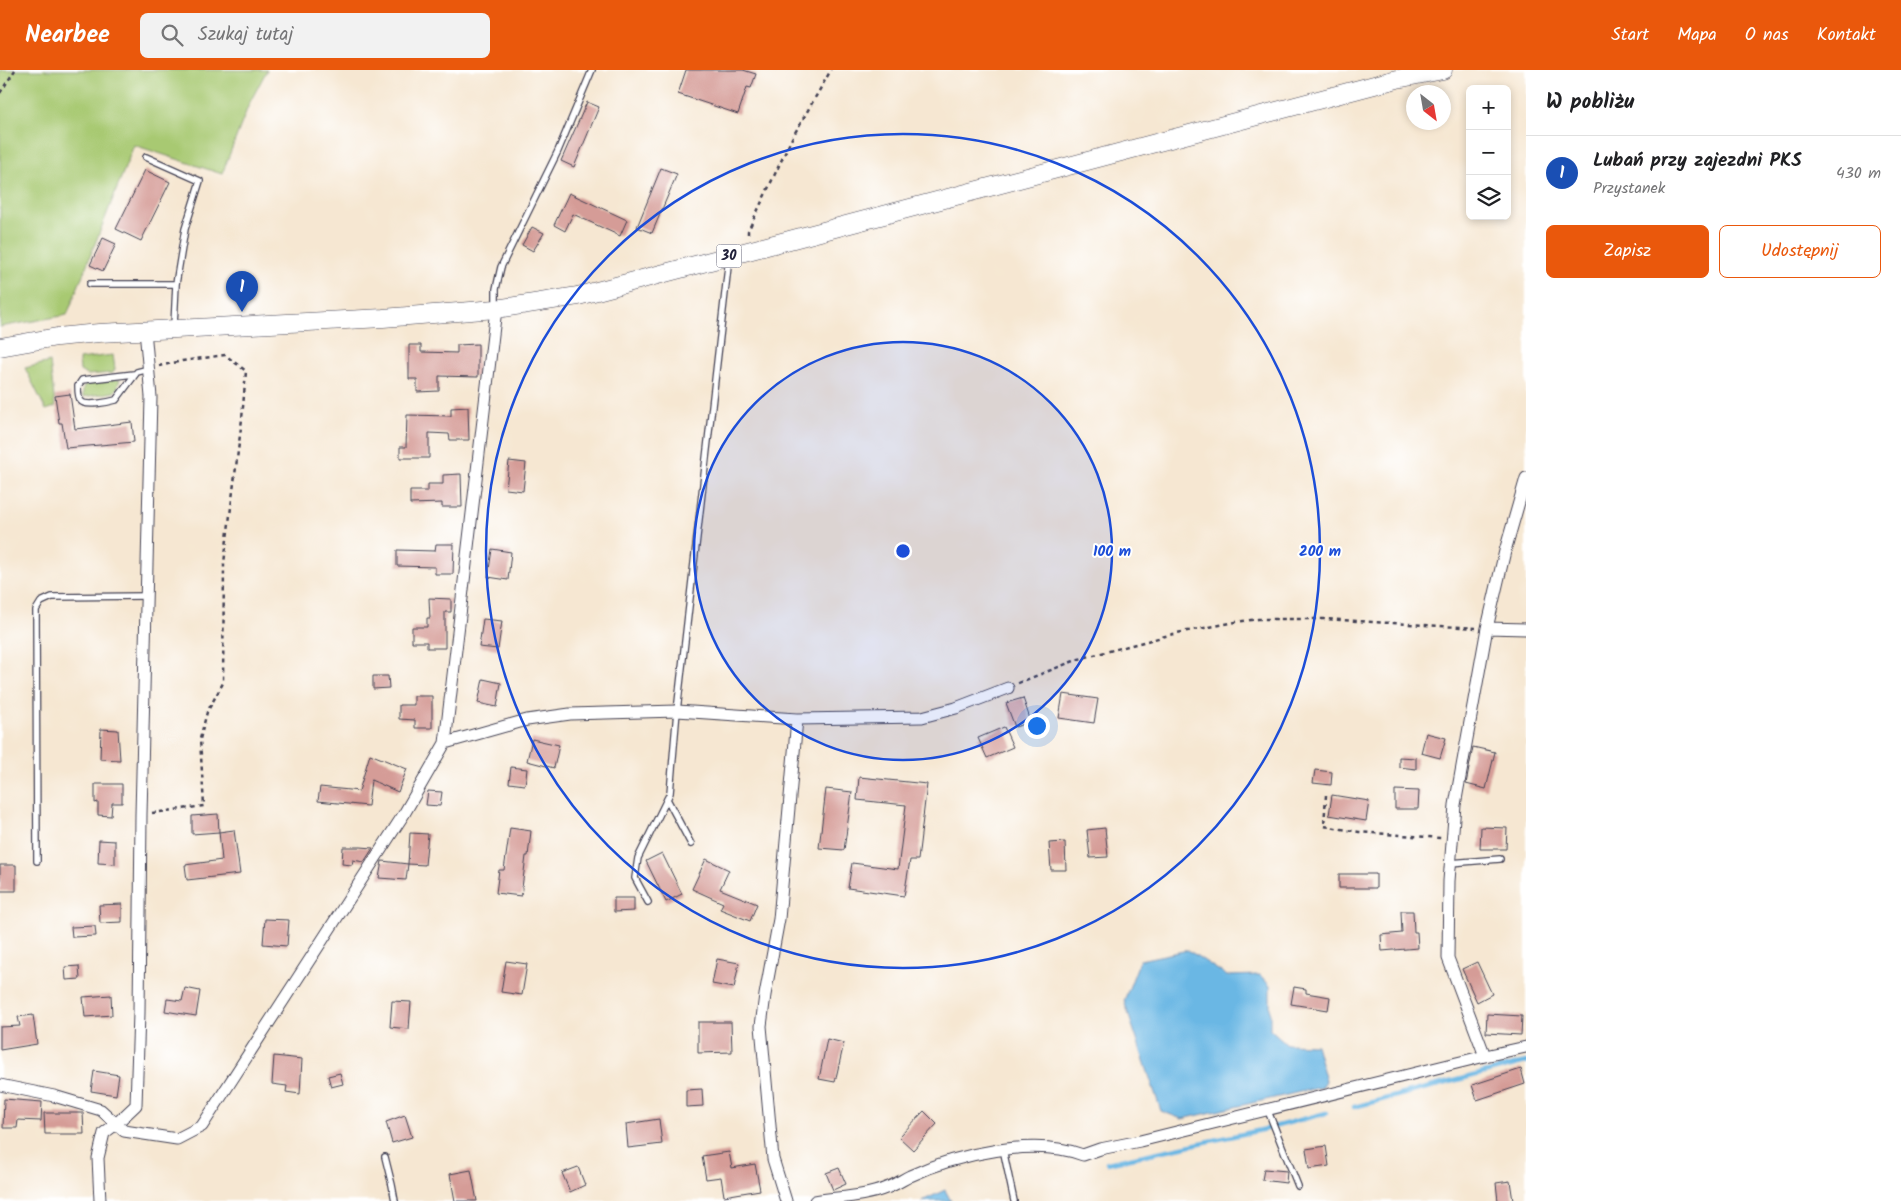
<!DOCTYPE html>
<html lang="pl">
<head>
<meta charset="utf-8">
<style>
	body { margin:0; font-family:Kalam,sans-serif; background:#f2f2f2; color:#202124 }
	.controls { position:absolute; right:15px; top:15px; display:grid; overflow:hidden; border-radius:8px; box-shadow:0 2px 8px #0003 }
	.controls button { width:45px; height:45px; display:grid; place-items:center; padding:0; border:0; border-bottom:1px solid #e0e0e0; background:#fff; color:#202124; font:25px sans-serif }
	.compass { position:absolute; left:1406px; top:15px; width:45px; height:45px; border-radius:50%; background:#fff; box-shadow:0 2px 8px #0003; rotate:149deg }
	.you { position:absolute; left:1036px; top:655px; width:18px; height:18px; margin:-12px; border:4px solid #fff; border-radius:50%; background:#1a73e8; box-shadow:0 0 0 8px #1a73e833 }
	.badge { display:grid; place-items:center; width:32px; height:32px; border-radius:50%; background:#ea580c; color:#fff; font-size:16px; font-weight:700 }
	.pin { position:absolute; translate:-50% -41px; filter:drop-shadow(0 1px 2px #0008) }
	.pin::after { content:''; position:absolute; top:26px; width:18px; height:15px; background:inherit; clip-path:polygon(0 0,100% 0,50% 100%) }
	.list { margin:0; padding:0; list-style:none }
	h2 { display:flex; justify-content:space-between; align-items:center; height:65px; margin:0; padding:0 20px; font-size:21px }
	h2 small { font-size:16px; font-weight:400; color:#757577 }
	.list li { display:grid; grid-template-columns:32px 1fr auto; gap:15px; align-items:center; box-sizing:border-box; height:75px; padding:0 20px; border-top:1px solid #e0e0e0 }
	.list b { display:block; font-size:19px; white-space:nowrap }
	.list p { margin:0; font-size:16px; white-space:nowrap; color:#757577 }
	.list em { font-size:16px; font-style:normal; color:#757577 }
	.actions { display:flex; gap:10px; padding:15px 20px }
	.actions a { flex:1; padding:11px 0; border:1px solid #ea580c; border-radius:8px; text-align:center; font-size:18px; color:#ea580c }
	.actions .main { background:#ea580c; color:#fff }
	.icon { flex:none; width:28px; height:28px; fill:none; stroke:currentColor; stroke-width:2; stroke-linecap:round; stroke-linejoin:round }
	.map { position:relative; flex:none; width:1526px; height:1131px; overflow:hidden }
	header { display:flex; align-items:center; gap:30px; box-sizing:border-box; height:70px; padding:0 25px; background:#ea580c; color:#fff }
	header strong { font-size:24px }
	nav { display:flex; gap:28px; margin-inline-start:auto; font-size:18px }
	.search { width:350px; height:45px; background:#f2f2f2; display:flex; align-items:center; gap:12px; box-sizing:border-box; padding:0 18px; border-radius:8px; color:#757577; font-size:19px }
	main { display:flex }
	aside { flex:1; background:#fff }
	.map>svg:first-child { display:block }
	.green { fill:#a8c972; stroke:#657656 }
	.water { fill:#6bb7e4; stroke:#466c90 }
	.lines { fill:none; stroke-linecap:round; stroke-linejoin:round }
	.stream { stroke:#6bb7e4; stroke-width:4.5 }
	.building { fill:#d59c97 }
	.service-casing { stroke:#424052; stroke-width:8 }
	.minor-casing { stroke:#424052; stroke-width:13 }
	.primary-casing { stroke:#424052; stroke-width:19 }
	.path { stroke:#424052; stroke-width:2.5; stroke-dasharray:4 4; stroke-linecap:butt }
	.service { stroke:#fff; stroke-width:5.5 }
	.minor { stroke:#fff; stroke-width:11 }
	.primary { stroke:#fff; stroke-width:18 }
	.ring { fill:none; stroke:#1d4ed8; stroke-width:2.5 }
	.labels { text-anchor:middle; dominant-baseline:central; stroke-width:4; stroke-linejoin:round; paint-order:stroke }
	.shield { fill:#fff; stroke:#646476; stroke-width:1 }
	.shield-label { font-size:14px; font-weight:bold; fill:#22223b }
	.centre { fill:#1d4ed8; stroke:#fff; stroke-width:2.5 }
	.ring-label { font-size:15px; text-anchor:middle; font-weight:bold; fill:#1d4ed8; stroke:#fff; stroke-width:4; stroke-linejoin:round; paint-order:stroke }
</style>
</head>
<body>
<header>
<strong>Nearbee</strong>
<div class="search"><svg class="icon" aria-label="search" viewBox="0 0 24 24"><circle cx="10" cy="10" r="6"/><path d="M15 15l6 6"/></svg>Szukaj tutaj</div>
<nav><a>Start</a><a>Mapa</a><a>O nas</a><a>Kontakt</a></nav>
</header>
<main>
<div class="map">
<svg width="1526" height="1131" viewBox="0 0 1526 1131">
	<rect width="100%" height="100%" fill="#fff"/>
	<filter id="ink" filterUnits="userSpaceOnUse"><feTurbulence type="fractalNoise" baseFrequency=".02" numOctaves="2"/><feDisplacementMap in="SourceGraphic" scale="10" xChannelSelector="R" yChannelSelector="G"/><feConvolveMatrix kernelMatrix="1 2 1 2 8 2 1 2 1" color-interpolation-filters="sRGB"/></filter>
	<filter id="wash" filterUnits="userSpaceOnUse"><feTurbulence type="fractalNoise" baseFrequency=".0096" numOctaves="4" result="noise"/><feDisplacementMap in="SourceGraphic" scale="20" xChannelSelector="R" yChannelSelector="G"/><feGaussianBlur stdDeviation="1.12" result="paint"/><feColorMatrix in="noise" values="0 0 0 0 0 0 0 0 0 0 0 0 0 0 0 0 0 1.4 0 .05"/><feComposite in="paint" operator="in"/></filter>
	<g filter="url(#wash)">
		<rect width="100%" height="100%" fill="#f6e7d2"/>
		<path class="green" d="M0 0H267L249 34 222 104 134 75 67 245 0 257Z
			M113 285 115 299 113 303 87 305 80 301 79 289Z
			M50 292 55 337 46 340 25 298Z
			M120 309 117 319 114 322 83 327V318L87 313Z"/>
		<path class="water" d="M1188 880 1227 906 1260 905 1270 916V959L1287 974 1316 975 1326 1011 1322 1017 1182 1049 1161 1041 1124 931 1140 890Z
			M945 1120 951 1131H922Z"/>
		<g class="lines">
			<path class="stream" d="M1354 1037 1526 992
				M1107 1093 1266 1059 1326 1043"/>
		</g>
		<g id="blocks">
			<path class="building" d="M686 0H743L756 4 751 18 747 17 738 44 678 24Z
				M587 32 599 37 574 97 561 91Z
				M661 98 677 104 652 163 637 157Z
				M145 100 170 112 141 171 116 159Z
				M569 123 627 150 620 166 573 144 565 161 554 155Z
				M532 157 544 163 533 181 522 175Z
				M103 168 116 174 103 201 90 195Z
				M478 274V307L439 306V321L417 322V309H409V275H421V282L457 283V275Z
				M70 324 75 359 132 352 134 372 66 378 62 353H59L55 326Z
				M468 337 469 370H450L449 364 429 363V388H400V377H406L407 345 451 346V338Z
				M509 391 526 393 523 421 506 419Z
				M461 404 462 437H442V433L410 434V421H428V414H443V405Z
				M436 474H454L453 504H435V497L397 496V480L435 481Z
				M492 479 511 482 508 510 488 507Z
				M429 528 451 529V542H445V578H427V572H412V557H427V548H430Z
				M483 549 502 551 498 579 479 577Z
				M373 606H388L389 618 373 619Z
				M483 609 501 613 497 637 478 633Z
				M1063 624 1098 629 1094 653 1059 648Z
				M414 626H432V658H415V650L399 649V635H414Z
				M1023 628 1031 652 1015 657 1006 633Z
				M1004 657 1013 677 987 688 978 668Z
				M101 659 118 660 120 690 100 689Z
				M1426 663 1446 668 1440 688 1421 683Z
				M532 669 559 675 554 698 527 691Z
				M1473 677 1495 682 1486 719 1466 714Z
				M370 684 407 699 398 722 371 710 368 736 318 731 320 717 359 721Z
				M1399 687 1416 688V699L1399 697Z
				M511 697 527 699 525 715 509 713Z
				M1315 700 1332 702 1331 715 1313 713Z
				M859 707 927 714 918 790H910L904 826 848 818 852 793 898 799 906 735 857 730Z
				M95 714H122V733H112L111 746 98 745V732L95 733Z
				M826 719 852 722 844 780 819 778Z
				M1395 720 1419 721 1418 739H1395Z
				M428 721 442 722 440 736 426 735Z
				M1332 725 1369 731 1366 751 1329 745Z
				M218 744 219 762 192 764V746Z
				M1481 757 1507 758 1506 779H1480Z
				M510 758 531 761 528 786H526L521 826 496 823 499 800H504Z
				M1105 758 1108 787 1090 788 1087 760Z
				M234 760 240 804 187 810 185 795 222 790 219 762Z
				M410 763 428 764 425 795 408 794Z
				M99 770 115 771V794L98 793Z
				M1065 772 1066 800H1051L1049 773Z
				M343 777H361L373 778 364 792 353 790 352 795 342 794Z
				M662 783 682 824 666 832 646 791Z
				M706 789 729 800 720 819 757 834 750 851 720 839 723 833 692 819Z
				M382 791 408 794 406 810 379 808Z
				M0 795H16V821H0Z
				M1339 804H1376V818H1339Z
				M614 828H634V841L614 842Z
				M122 834V852L100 853 99 835Z
				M1401 841H1413L1414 862H1417L1418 878 1382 881 1381 865 1402 863Z
				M265 849 289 850 287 876 263 874Z
				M95 856 96 866 72 867 71 857Z
				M717 889 739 893 734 918 712 914Z
				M506 891 527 894 522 925 501 922Z
				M1477 892 1492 924 1477 932 1462 899Z
				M79 896 80 909 66 910 65 897Z
				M1294 917 1306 919V923L1330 927 1328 940 1291 934Z
				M185 918 200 921 196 946 165 941 167 929 182 931Z
				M111 925 112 945 85 947 83 927Z
				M392 931 411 932 409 959 390 957Z
				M1487 944 1522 946 1521 965 1486 963Z
				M33 945 37 974 0 980V957L20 956 18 947Z
				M698 952H731L732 982 698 983Z
				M827 969 844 973 835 1012 819 1009Z
				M274 986 302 989 300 1024 286 1022 287 1016 272 1014Z
				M1521 999 1525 1014 1477 1030 1472 1015Z
				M94 1001 119 1005 116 1025 91 1021Z
				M340 1003 343 1014 331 1017 328 1006Z
				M702 1019 703 1036 686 1037V1020Z
				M4 1029 42 1032 41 1051 18 1050 17 1058H3Z
				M924 1041 937 1054 913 1080 899 1067Z
				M44 1043H83L84 1064H45Z
				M405 1045 412 1067 392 1073 386 1052Z
				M659 1049 662 1074 628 1078 626 1054Z
				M1326 1076 1329 1096 1309 1099 1306 1079Z
				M729 1082 732 1098 755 1094 760 1120 724 1126 721 1107 706 1109 702 1086Z
				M578 1097 585 1115 570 1122 562 1103Z
				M839 1098 846 1114 833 1120 826 1103Z
				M1264 1099 1287 1101 1286 1113 1262 1110Z
				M471 1100 477 1131H455L450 1104Z
				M1510 1111 1513 1131H1498L1496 1113Z"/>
		</g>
	</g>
	<g filter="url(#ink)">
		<use href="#blocks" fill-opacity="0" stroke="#424052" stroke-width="1"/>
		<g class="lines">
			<defs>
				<path id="service" d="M146 87 200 111 185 159 176 214 174 256
					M90 214H176
					M496 237V219L501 197 558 81 592 0
					M134 304 82 310 78 316C78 320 78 328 81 331 85 337 109 332 116 330L137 302 149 299
					M667 729 691 774
					M37 791 36 540 41 532 52 527 146 526
					M1450 793 1500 789
					M648 832 635 808 638 788 670 723 677 641 729 188
					M1268 1041 1298 1116
					M1003 1079 1014 1131
					M385 1087 392 1115 395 1131"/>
				<path id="minor" d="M1487 558 1526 559
					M445 673 527 650 570 644 677 641 797 649 922 647 956 638 1008 618
					M1485 986 1448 888 1449 811 1455 735 1487 558 1505 481 1526 408
					M0 1015 54 1026 101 1040 124 1061 177 1069 202 1056 404 744 445 673 496 239
					M100 1131 98 1088 104 1063 116 1054 136 1035 139 943 141 745 151 327 145 260
					M786 1131 773 1089 761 956 765 925 779 849 797 649
					M815 1131C839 1127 864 1127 886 1118 895 1115 902 1110 910 1106 957 1084 1034 1067 1083 1085L1100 1079 1140 1071 1485 986 1526 977"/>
				<path id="primary" d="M0 277 57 267 99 263 383 248 496 239 578 226 1397 9 1443 0"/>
			</defs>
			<use href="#service" class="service-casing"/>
			<use href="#minor" class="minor-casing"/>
			<use href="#primary" class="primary-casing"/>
			<path class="path" d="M0 23 15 0
				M748 164V161L792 68 831 0
				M1018 613 1079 589 1177 563 1236 552 1258 549H1323L1476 558
				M1326 725 1324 756 1359 762 1441 768
				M152 743 204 736 200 669 207 642 223 613 224 493 242 349 246 301 225 285 182 291 159 296"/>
			<use href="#service" class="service"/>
			<use href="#minor" class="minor"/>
			<use href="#primary" class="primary"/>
		</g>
	</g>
	<circle cx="903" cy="481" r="209" fill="#1d4ed8" fill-opacity=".12"/>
	<g class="ring">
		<circle cx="903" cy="481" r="209"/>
		<circle cx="903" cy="481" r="417"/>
	</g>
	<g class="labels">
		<rect class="shield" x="716.5" y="174.5" width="25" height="23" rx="4"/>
		<g class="shield-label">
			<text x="729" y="186">30</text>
		</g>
	</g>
	<circle cx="903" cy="481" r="8" class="centre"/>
	<g class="ring-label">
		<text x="1112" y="486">100 m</text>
		<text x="1320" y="486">200 m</text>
	</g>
</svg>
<div class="controls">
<button>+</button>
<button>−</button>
<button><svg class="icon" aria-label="layers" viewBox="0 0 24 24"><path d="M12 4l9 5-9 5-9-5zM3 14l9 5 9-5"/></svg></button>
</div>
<svg class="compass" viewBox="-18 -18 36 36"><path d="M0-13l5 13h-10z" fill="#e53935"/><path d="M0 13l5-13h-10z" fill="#757577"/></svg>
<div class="you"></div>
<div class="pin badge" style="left:242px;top:242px;background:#1a4fb4">1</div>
</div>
<aside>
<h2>W pobliżu<small></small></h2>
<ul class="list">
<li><span class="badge" style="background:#1a4fb4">1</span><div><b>Lubań przy zajezdni PKS</b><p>Przystanek</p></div><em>430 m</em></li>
</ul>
<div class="actions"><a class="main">Zapisz</a><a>Udostępnij</a></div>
</aside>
</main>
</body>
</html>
